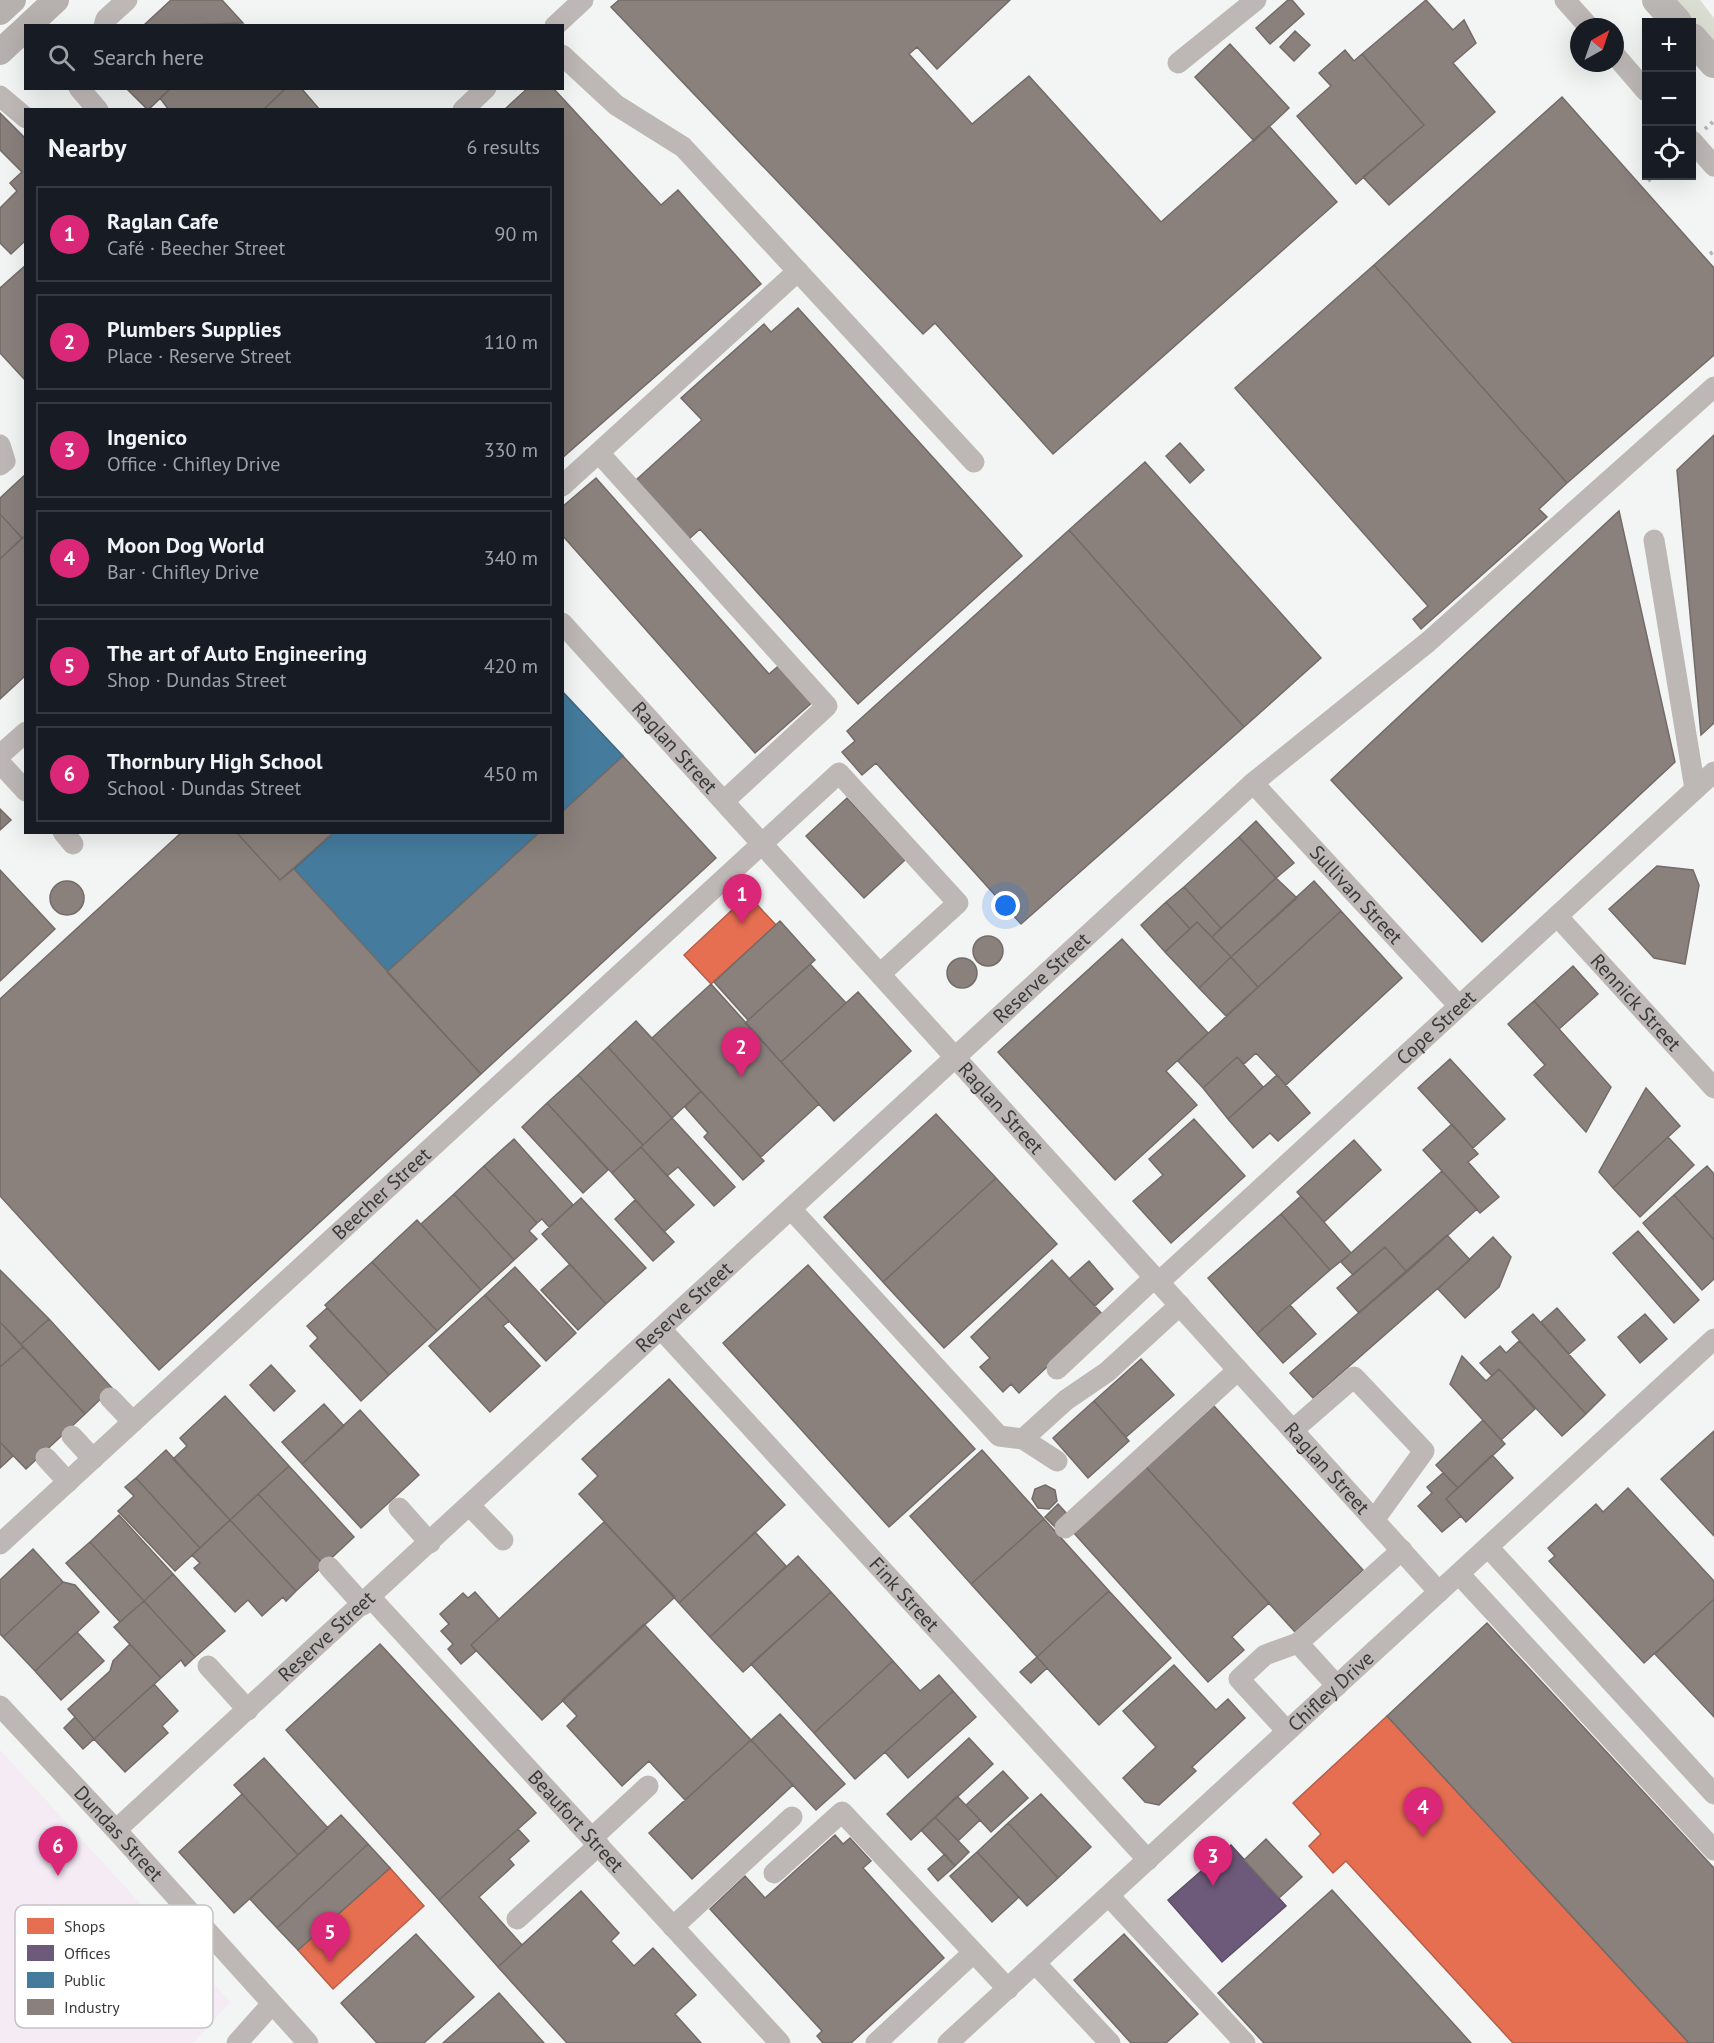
<!DOCTYPE html>
<html lang="en">
<head>
<meta charset="utf-8">
<style>
	body { margin:0; font-family:"PT Sans",sans-serif; background:#20242c; color:#f1f3f6 }
	.controls { position:absolute; right:18px; top:18px; display:grid; overflow:hidden; border-radius:0px; box-shadow:0 6px 24px #0002 }
	.controls button { width:54px; height:54px; display:grid; place-items:center; padding:0; border:0; border-bottom:2px solid #363941; background:#171b24; color:#f1f3f6; font:30px sans-serif }
	.compass { position:absolute; left:1570px; top:18px; width:54px; height:54px; border-radius:50%; background:#171b24; box-shadow:0 6px 24px #0002; rotate:40deg }
	.you { position:absolute; left:1006px; top:906px; width:21px; height:21px; margin:-15px; border:4px solid #fff; border-radius:50%; background:#1a73e8; box-shadow:0 0 0 9px #1a73e833 }
	.badge { display:grid; place-items:center; width:39px; height:39px; border-radius:50%; background:#db2777; color:#fff; font-size:20px; font-weight:700 }
	.pin { position:absolute; translate:-50% -50px; filter:drop-shadow(0 2px 3px #0008) }
	.pin::after { content:''; position:absolute; top:32px; width:21px; height:18px; background:inherit; clip-path:polygon(0 0,100% 0,50% 100%) }
	.list { margin:0; padding:0; list-style:none }
	h2 { display:flex; justify-content:space-between; align-items:center; height:78px; margin:0; padding:0 24px; font-size:26px }
	h2 small { font-size:20px; font-weight:400; color:#9ea1a6 }
	.list li { display:grid; grid-template-columns:39px 1fr auto; gap:18px; align-items:center; box-sizing:border-box; height:96px; margin:0 12px 12px; padding:0 12px; border:2px solid #363941; border-radius:0px }
	.list b { display:block; font-size:22px; white-space:nowrap }
	.list p { margin:0; font-size:20px; white-space:nowrap; color:#9ea1a6 }
	.list em { font-size:20px; font-style:normal; color:#9ea1a6 }
	.icon { flex:none; width:33px; height:33px; fill:none; stroke:currentColor; stroke-width:2; stroke-linecap:round; stroke-linejoin:round }
	.map { position:relative; flex:none; width:1714px; height:2043px; overflow:hidden }
	.search { position:absolute; background:#171b24; box-shadow:0 6px 24px #0002; left:24px; top:24px; width:540px; height:66px; display:flex; align-items:center; gap:15px; box-sizing:border-box; padding:0 21px; border-radius:0px; color:#9ea1a6; font-size:22px }
	.panel { position:absolute; background:#171b24; box-shadow:0 6px 24px #0002; left:24px; top:108px; width:540px; height:726px; border-radius:0px }
	.map>svg:first-child { display:block }
	.education { fill:#f4ebf4 }
	.green { fill:#daded2 }
	.shops { fill:#e76f51; stroke:#b35f4a; stroke-width:1.5 }
	.offices { fill:#6d597a; stroke:#5d4f67; stroke-width:1.5 }
	.public { fill:#457b9d; stroke:#41677f; stroke-width:1.5 }
	.industry { fill:#8a817c; stroke:#726b68; stroke-width:1.5 }
	.lines { fill:none; stroke-linecap:round; stroke-linejoin:round }
	.path { stroke:#b7b4b3; stroke-width:4; stroke-dasharray:3 4.5; stroke-linecap:butt }
	.minor { stroke:#bdb8b6; stroke-width:21 }
	.major { stroke:#b6b1ae; stroke-width:26 }
	.highway { stroke:#bab6b3; stroke-width:30 }
	.labels { text-anchor:middle; dominant-baseline:central; stroke-width:6; stroke-linejoin:round; paint-order:stroke }
	.street-label { font-size:20px; fill:#39393a; stroke:#fff }
	.key { fill:#fff; stroke:#c4c4c4; stroke-width:1.5 }
	.key-label { font-size:16px; fill:#39393a }
</style>
</head>
<body>
<div class="map">
<svg width="1714" height="2043" viewBox="0 0 1714 2043">
	<rect width="100%" height="100%" fill="#f3f4f4"/>
	<path class="education" d="M0 1750 230 2002 193 2043H0Z"/>
	<path class="green" d="M1673 0H1700L1714 18V46Z"/>
	<path class="shops" d="M748 895 776 925 711 984 684 955Z
		M1387 1716 1689 2043H1513L1346 1861 1333 1873 1309 1846 1321 1834 1293 1803Z
		M390 1868 424 1906 333 1989 298 1950Z"/>
	<path class="offices" d="M1231 1845 1286 1906 1222 1962 1168 1900Z"/>
	<path class="public" d="M562 691 623 756 562 812Z
		M334 832H540L387 972 294 869Z"/>
	<path class="industry" d="M171 0H222L243 23 143 26Z
		M619 0H1010L937 69 917 47 909 54 972 124 1029 76 1161 222 1269 126 1337 202 1053 454 935 323 923 334 611 7Z
		M1288 0H1292L1304 14 1270 44 1256 28Z
		M1426 0 1453 30 1464 20 1476 43 1453 63 1495 112 1389 205 1363 177 1424 125 1362 54Z
		M1295 31 1310 45 1294 61 1280 47Z
		M1230 44 1289 108 1254 141 1195 77Z
		M1345 50 1354 61 1362 54 1424 125 1356 184 1297 116 1331 86 1319 73Z
		M126 88H171L148 110Z
		M171 88H286L263 110H169L160 98Z
		M286 88H301L320 110H263Z
		M528 88H553L661 205 678 190 761 284 562 458V110H504Z
		M1562 97 1714 268V355L1567 483 1374 265Z
		M0 113 26 139V240L11 254 0 243V208L17 191 10 183 22 172 0 150Z
		M26 265V381L0 353V288Z
		M1374 265 1567 483 1539 509 1547 517 1421 629 1413 619 1428 606 1235 388Z
		M798 308 1022 556 858 704 700 529 689 539 636 480 702 420 681 398 764 324 771 332Z
		M1714 435V723L1701 735 1677 470Z
		M1180 443 1204 470 1190 483 1166 456Z
		M1145 462 1321 658 1244 727 1069 530Z
		M26 474V535L22 538 0 514V498Z
		M596 478 769 674 782 663 815 700 755 753 562 535V507Z
		M1619 511 1675 762 1482 942 1331 780Z
		M0 514 22 538 0 559Z
		M1069 530 1244 727 1021 924 876 763 862 775 842 752 855 741 847 731Z
		M26 535V675L0 699V559Z
		M623 756 716 858 481 1074 387 972 540 832H562V812Z
		M847 798 905 860 864 898 806 836Z
		M0 809 11 820 0 830Z
		M1256 821 1294 863 1276 878 1239 837Z
		M182 832H236L280 880 294 869 481 1074 159 1370 0 1196V999Z
		M236 832H334L280 880Z
		M1239 837 1276 878 1221 928 1184 887Z
		M1657 866 1693 870 1699 885 1685 964 1654 958 1609 909Z
		M0 870 55 929 0 981Z
		M1276 878 1297 898 1231 957 1212 937Z
		M50 898a17 17 0 1 1 34 0a17 17 0 1 1-34 0Z
		M1314 881 1341 911 1258 987 1231 957Z
		M1184 887 1221 928 1212 937 1197 922 1190 929 1166 902Z
		M1166 902 1190 929 1165 952 1141 925Z
		M1341 911 1402 978 1286 1085 1256 1053 1244 1064 1237 1057 1203 1088 1178 1061Z
		M780 921 815 960 748 1020 714 982Z
		M1197 922 1231 957 1199 988 1165 952Z
		M973 951a15 15 0 1 1 30 0a15 15 0 1 1-30 0Z
		M1122 939 1208 1033 1166 1071 1197 1105 1115 1180 998 1052Z
		M1231 957 1258 987 1226 1016 1199 988Z
		M947 973a15 15 0 1 1 30 0a15 15 0 1 1-30 0Z
		M810 964 846 1003 781 1062 745 1023Z
		M1573 966 1598 994 1559 1029 1534 1001Z
		M711 984 819 1104 761 1157 652 1038Z
		M858 992 911 1051 834 1121 781 1062Z
		M1534 1001 1611 1087 1586 1132 1534 1075 1545 1065 1508 1024Z
		M636 1021 701 1091 672 1118 608 1047Z
		M608 1047 672 1118 643 1145 578 1075Z
		M1237 1057 1263 1087 1228 1119 1203 1088Z
		M1450 1059 1505 1119 1473 1148 1418 1088Z
		M578 1075 643 1145 612 1173 547 1103Z
		M1277 1075 1310 1113 1278 1141 1270 1133 1253 1148 1228 1119Z
		M1646 1088 1680 1126 1613 1188 1599 1172Z
		M701 1091 764 1161 743 1180 704 1137 708 1133 685 1107Z
		M547 1103 608 1170 583 1193 522 1127Z
		M936 1114 996 1178 883 1282 824 1217Z
		M672 1118 735 1187 714 1206 678 1167 667 1176 641 1147Z
		M1194 1119 1245 1176 1171 1243 1133 1201 1163 1175 1149 1159Z
		M1452 1124 1478 1154 1468 1162 1499 1197 1480 1213 1423 1150Z
		M1668 1137 1694 1165 1640 1217 1613 1188Z
		M514 1139 573 1205 549 1227 542 1219 537 1223 484 1166Z
		M1354 1140 1381 1170 1324 1222 1297 1192Z
		M641 1147 694 1205 664 1232 612 1173Z
		M484 1166 537 1223 529 1231 537 1239 514 1260 454 1194Z
		M1707 1166 1714 1174V1240L1674 1195Z
		M1442 1171 1477 1209 1407 1272 1385 1247 1353 1275 1341 1262Z
		M996 1178 1057 1244 944 1348 883 1282Z
		M454 1194 514 1260 481 1290 421 1224Z
		M1674 1195 1714 1240V1279L1702 1290 1643 1223Z
		M1301 1196 1351 1253 1330 1270 1281 1214Z
		M581 1198 646 1268 606 1304 542 1234Z
		M635 1200 674 1242 653 1261 615 1219Z
		M1281 1214 1330 1270 1257 1334 1208 1278Z
		M417 1220 481 1290 437 1331 372 1262Z
		M1638 1231 1699 1300 1674 1323 1613 1253Z
		M1447 1235 1470 1260 1313 1398 1290 1373Z
		M1493 1237 1511 1257 1499 1287 1465 1318 1438 1289Z
		M1385 1247 1407 1272 1359 1313 1337 1288Z
		M1052 1260 1103 1315 1019 1393 1011 1384 1003 1392 980 1367 990 1358 971 1337Z
		M1089 1261 1113 1289 1095 1306 1069 1279Z
		M372 1262 437 1331 389 1375 325 1305Z
		M570 1264 606 1304 578 1330 541 1290Z
		M808 1265 975 1449 889 1527 723 1343Z
		M515 1267 576 1333 546 1361 485 1295Z
		M0 1270 49 1319 21 1344 0 1322Z
		M485 1295 509 1321 503 1326 540 1366 490 1412 429 1346Z
		M1290 1305 1316 1334 1283 1363 1257 1334Z
		M327 1308 389 1375 361 1401 310 1346 318 1338 307 1326Z
		M1557 1308 1585 1340 1569 1354 1541 1322Z
		M1533 1314 1605 1395 1586 1414 1512 1332Z
		M1645 1314 1667 1339 1640 1363 1618 1337Z
		M49 1319 112 1388 85 1414 21 1344Z
		M0 1322 23 1347 0 1367Z
		M1519 1341 1586 1414 1562 1436 1499 1369 1492 1376 1480 1363 1500 1346 1506 1353Z
		M23 1347 85 1414 26 1469 0 1442V1367Z
		M1462 1356 1486 1381 1499 1369 1535 1409 1501 1440 1450 1384Z
		M1141 1359 1174 1395 1126 1437 1094 1401Z
		M271 1365 295 1391 274 1411 250 1385Z
		M669 1379 785 1505 679 1603 579 1494 598 1476 582 1459Z
		M225 1396 289 1466 230 1520 173 1459 187 1446 180 1438Z
		M1094 1401 1129 1441 1088 1478 1053 1438Z
		M324 1404 344 1426 302 1464 282 1442Z
		M1214 1406 1363 1570 1295 1632 1146 1467Z
		M360 1410 419 1475 361 1528 302 1464Z
		M1483 1420 1505 1444 1458 1488 1436 1465Z
		M1714 1431V1536L1661 1479Z
		M0 1442 13 1456 0 1468Z
		M166 1450 230 1520 200 1548 136 1478Z
		M982 1450 1044 1519 971 1584 910 1516Z
		M1492 1455 1513 1478 1466 1522 1446 1499Z
		M289 1466 354 1537 324 1565 258 1494Z
		M1146 1467 1269 1603 1232 1637 1244 1650 1208 1682 1073 1532Z
		M1443 1473 1458 1488 1446 1499 1461 1516 1442 1532 1418 1506 1432 1493 1427 1487Z
		M136 1478 200 1548 175 1571 118 1511 134 1496 125 1487Z
		M1045 1485 1055 1490 1057 1501 1049 1509 1038 1508 1032 1499 1035 1489Z
		M1628 1488 1714 1581V1599L1644 1663 1549 1561 1555 1556 1548 1548 1596 1504 1603 1512Z
		M258 1494 324 1565 296 1591 230 1520Z
		M1058 1504 1068 1515 1055 1527 1045 1517Z
		M119 1515 173 1574 144 1601 90 1542Z
		M1044 1519 1109 1591 1037 1657 971 1584Z
		M230 1520 296 1591 286 1601 283 1597 262 1616 248 1600 235 1612 194 1568 200 1563 192 1555Z
		M604 1522 675 1597 542 1720 471 1645Z
		M755 1532 786 1566 710 1637 679 1603Z
		M90 1542 144 1601 120 1622 66 1563Z
		M33 1549 63 1582 3 1637 0 1634V1580Z
		M798 1556 831 1592 743 1672 710 1637Z
		M173 1574 225 1631 195 1657 144 1601Z
		M63 1582 75 1585 99 1612 35 1671 3 1637Z
		M1109 1591 1171 1658 1099 1725 1037 1657Z
		M475 1592 499 1619 471 1645 476 1651 461 1664 448 1649 453 1644 441 1631 449 1624 440 1614 463 1593 468 1598Z
		M831 1592 893 1661 814 1733 751 1664Z
		M1714 1599V1717L1655 1654Z
		M144 1601 195 1657 185 1666 181 1660 161 1678 114 1627Z
		M1487 1623 1714 1868V2043H1689L1387 1716Z
		M644 1624 751 1740 685 1800 649 1761 622 1786 567 1726 577 1716 562 1700Z
		M77 1632 104 1661 61 1700 35 1671Z
		M130 1644 161 1678 94 1739 68 1709 110 1671 113 1661Z
		M380 1644 536 1813 439 1900 286 1730Z
		M1037 1657 1047 1668 1031 1683 1020 1672Z
		M893 1661 920 1691 939 1675 953 1691 855 1779 814 1733Z
		M1174 1665 1216 1710 1228 1699 1245 1718 1192 1767 1196 1771 1159 1805 1145 1802 1123 1778 1156 1747 1123 1711Z
		M154 1684 178 1711 162 1726 168 1733 125 1772 94 1739Z
		M953 1691 976 1717 908 1778 885 1752Z
		M780 1714 845 1784 816 1810 751 1740Z
		M75 1717 94 1739 83 1749 64 1728Z
		M969 1738 993 1764 911 1840 887 1814Z
		M751 1740 793 1785 692 1879 649 1833Z
		M264 1758 328 1828 298 1855 234 1785Z
		M1003 1771 1028 1798 991 1832 966 1805Z
		M242 1794 298 1855 234 1913 179 1852Z
		M1041 1794 1091 1847 1058 1878 1008 1823Z
		M957 1796 980 1820 958 1841 935 1817Z
		M341 1815 368 1844 277 1928 250 1899Z
		M935 1817 969 1852 955 1866 921 1830Z
		M1008 1823 1058 1878 1027 1906 977 1852Z
		M518 1829 529 1841 509 1859 514 1865 479 1897 522 1945 498 1967 439 1900Z
		M835 1835 843 1844 850 1838 871 1861 863 1868 944 1958 851 2043H823L817 2036 822 2031 710 1909 745 1876 765 1898Z
		M1266 1839 1302 1877 1279 1898 1244 1860Z
		M368 1844 390 1868 298 1950 277 1928Z
		M977 1852 1019 1897 992 1922 950 1876Z
		M945 1854 955 1866 938 1881 928 1869Z
		M1332 1890 1471 2043H1264L1218 1993Z
		M581 1891 619 1933 611 1941 634 1966 653 1948 696 1995 675 2014 701 2043H567L498 1967Z
		M416 1934 474 1997 424 2043H377L341 2003Z
		M1124 1934 1198 2014 1166 2043H1131L1074 1980Z
		M499 1993 544 2043H443Z"/>
	<g class="lines">
		<path class="path" d="M1705 129 1714 121
			M1648 181 1654 176
			M1710 254 1714 251"/>
		<g class="minor">
			<path d="M1565 0 1589 27"/>
			<path d="M104 26 106 19 127 0"/>
			<path d="M555 26 583 0"/>
			<path d="M562 55 616 105 683 147 974 462"/>
			<path d="M1615 55 1646 91"/>
			<path d="M1178 63 1256 0"/>
			<path d="M79 88 98 110"/>
			<path d="M0 96 26 118"/>
			<path d="M463 110 486 88"/>
			<path d="M1692 141 1714 166"/>
			<path d="M0 445 5 461 0 465"/>
			<path d="M599 453 827 706 724 801"/>
			<path d="M562 486 798 271"/>
			<path d="M1654 540 1695 789"/>
			<path id="s1" d="M562 623 1439 1592"/>
			<path d="M0 755 26 732"/>
			<path d="M0 763 26 791"/>
			<path id="s2" d="M1253 783 1459 1006"/>
			<path d="M63 832 73 844"/>
			<path id="s3" d="M1557 916 1714 1088"/>
			<path d="M791 1209 999 1436 1023 1439 1057 1461"/>
			<path id="s4" d="M1159 1282 1714 772"/>
			<path id="s5" d="M661 1329 1148 1860"/>
			<path d="M1057 1369 1155 1277"/>
			<path d="M110 1398 133 1422"/>
			<path d="M1293 1430 1354 1377 1424 1451 1374 1520"/>
			<path d="M72 1436 93 1459"/>
			<path d="M1023 1439 1066 1400 1107 1372 1180 1305"/>
			<path d="M46 1458 68 1482"/>
			<path d="M470 1506 503 1540"/>
			<path d="M399 1508 430 1543"/>
			<path d="M1065 1528 1238 1370"/>
			<path id="s6" d="M0 1544 839 773 958 903 880 974"/>
			<path d="M1488 1547 1714 1794"/>
			<path d="M329 1567 363 1605"/>
			<path d="M1459 1574 1714 1850"/>
			<path id="s7" d="M371 1598 780 2043"/>
			<path d="M1298 1643 1337 1686"/>
			<path d="M208 1666 248 1710"/>
			<path id="s8" d="M0 1706 116 1830 308 2043"/>
			<path d="M1287 1731 1239 1679 1265 1655 1298 1643 1402 1550"/>
			<path id="s9" d="M116 1830 1253 783 1428 642 1714 387"/>
			<path d="M592 1838 648 1786"/>
			<path d="M774 1873 842 1812 1008 1989"/>
			<path d="M1109 1896 1245 2043"/>
			<path d="M517 1919 599 1845"/>
			<path d="M673 1927 792 1817"/>
			<path d="M1035 1963 1110 2043"/>
			<path d="M237 2043 272 2004"/>
			<path d="M876 2043 973 1953"/>
			<path id="s10" d="M948 2043 1714 1339"/>
		</g>
		<path class="major" d="M0 12 13 0
			M28 26 56 0
			M0 52 26 28"/>
		<path class="highway" d="M1657 0 1677 22
			M1692 38 1714 63"/>
	</g>
	<g class="labels">
		<g class="street-label">
			<text stroke="none"><textPath href="#s1" startOffset="168">Raglan Street</textPath></text>
			<text stroke="none"><textPath href="#s2" startOffset="152">Sullivan Street</textPath></text>
			<text stroke="none"><textPath href="#s9" startOffset="1258">Reserve Street</textPath></text>
			<text stroke="none"><textPath href="#s3" startOffset="117">Rennick Street</textPath></text>
			<text stroke="none"><textPath href="#s4" startOffset="376">Cope Street</textPath></text>
			<text stroke="none"><textPath href="#s1" startOffset="654">Raglan Street</textPath></text>
			<text stroke="none"><textPath href="#s6" startOffset="518">Beecher Street</textPath></text>
			<text stroke="none"><textPath href="#s9" startOffset="772">Reserve Street</textPath></text>
			<text stroke="none"><textPath href="#s1" startOffset="1140">Raglan Street</textPath></text>
			<text stroke="none"><textPath href="#s5" startOffset="360">Fink Street</textPath></text>
			<text stroke="none"><textPath href="#s9" startOffset="286">Reserve Street</textPath></text>
			<text stroke="none"><textPath href="#s10" startOffset="520">Chifley Drive</textPath></text>
			<text stroke="none"><textPath href="#s7" startOffset="303">Beaufort Street</textPath></text>
			<text stroke="none"><textPath href="#s8" startOffset="174">Dundas Street</textPath></text>
		</g>
	</g>
	<rect x="15" y="1905" width="198" height="123" rx="9" class="key"/>
	<rect x="27" y="1918" width="27" height="16" fill="#e76f51"/>
	<rect x="27" y="1945" width="27" height="16" fill="#6d597a"/>
	<rect x="27" y="1972" width="27" height="16" fill="#457b9d"/>
	<rect x="27" y="1999" width="27" height="16" fill="#8a817c"/>
	<g class="key-label">
		<text x="64" y="1932">Shops</text>
		<text x="64" y="1959">Offices</text>
		<text x="64" y="1986">Public</text>
		<text x="64" y="2013">Industry</text>
	</g>
</svg>
<div class="controls">
<button>+</button>
<button>−</button>
<button><svg class="icon" aria-label="locate" viewBox="0 0 24 24"><circle cx="12" cy="12" r="6"/><path d="M12 2v4M12 18v4M2 12h4M18 12h4"/></svg></button>
</div>
<svg class="compass" viewBox="-18 -18 36 36"><path d="M0-13l5 13h-10z" fill="#e53935"/><path d="M0 13l5-13h-10z" fill="#9ea1a6"/></svg>
<div class="you"></div>
<div class="pin badge" style="left:742px;top:924px">1</div>
<div class="pin badge" style="left:741px;top:1077px">2</div>
<div class="pin badge" style="left:1213px;top:1886px">3</div>
<div class="pin badge" style="left:1423px;top:1837px">4</div>
<div class="pin badge" style="left:330px;top:1962px">5</div>
<div class="pin badge" style="left:58px;top:1876px">6</div>
<div class="search"><svg class="icon" aria-label="search" viewBox="0 0 24 24"><circle cx="10" cy="10" r="6"/><path d="M15 15l6 6"/></svg>Search here</div>
<section class="panel">
<h2>Nearby<small>6 results</small></h2>
<ul class="list">
<li><span class="badge">1</span><div><b>Raglan Cafe</b><p>Café · Beecher Street</p></div><em>90 m</em></li>
<li><span class="badge">2</span><div><b>Plumbers Supplies</b><p>Place · Reserve Street</p></div><em>110 m</em></li>
<li><span class="badge">3</span><div><b>Ingenico</b><p>Office · Chifley Drive</p></div><em>330 m</em></li>
<li><span class="badge">4</span><div><b>Moon Dog World</b><p>Bar · Chifley Drive</p></div><em>340 m</em></li>
<li><span class="badge">5</span><div><b>The art of Auto Engineering</b><p>Shop · Dundas Street</p></div><em>420 m</em></li>
<li><span class="badge">6</span><div><b>Thornbury High School</b><p>School · Dundas Street</p></div><em>450 m</em></li>
</ul>
</section>
</div>
</body>
</html>
